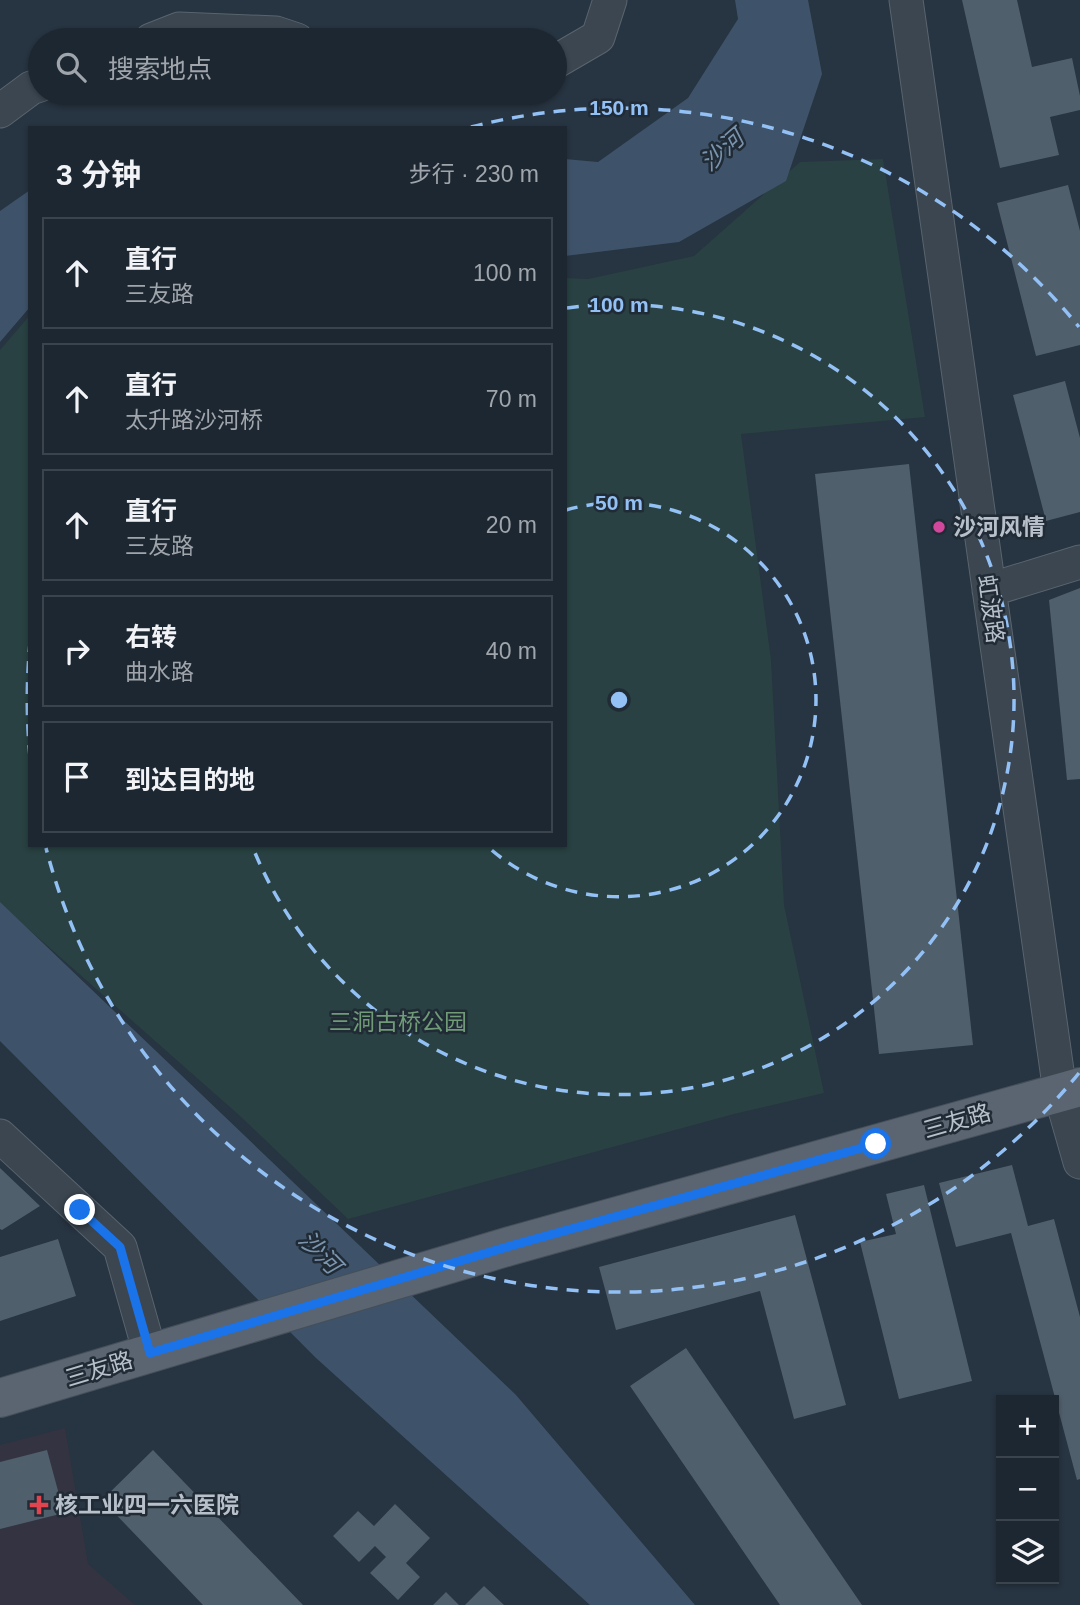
<!DOCTYPE html>
<html lang="zh">
<head>
<meta charset="utf-8">
<style>
	body { margin:0; font-family:Helvetica,"Noto Sans SC",sans-serif; background:#252f39; color:#f1f3f6 }
	.controls { position:absolute; right:21px; bottom:21px; display:grid; overflow:hidden; border-radius:0px; box-shadow:0 2px 5px #0004 }
	.controls button { width:63px; height:63px; display:grid; place-items:center; padding:0; border:0; border-bottom:2px solid #3b444d; background:#1d2731; color:#f1f3f6; font:35px sans-serif }
	.stop { position:absolute; width:21px; height:21px; margin:-16px; border:5px solid #1a73e8; border-radius:50%; background:#fff }
	.stop.end { background:#1a73e8; border-color:#fff; box-shadow:0 2px 7px #0008 }
	.list { margin:0; padding:0; list-style:none }
	h2 { display:flex; justify-content:space-between; align-items:center; height:91px; margin:0; padding:0 28px; font-size:30px }
	h2 small { font-size:23px; font-weight:400; color:#a0a5ab }
	.list li { display:grid; grid-template-columns:46px 1fr auto; gap:21px; align-items:center; box-sizing:border-box; height:112px; margin:0 14px 14px; padding:0 14px; border:2px solid #3b444d; border-radius:0px }
	.list b { display:block; font-size:26px; white-space:nowrap }
	.list p { margin:0; font-size:23px; white-space:nowrap; color:#a0a5ab }
	.list em { font-size:23px; font-style:normal; color:#a0a5ab }
	.icon { flex:none; width:38px; height:38px; fill:none; stroke:currentColor; stroke-width:2; stroke-linecap:round; stroke-linejoin:round }
	.map { position:relative; flex:none; width:1080px; height:1605px; overflow:hidden }
	.search { position:absolute; background:#1d2731; box-shadow:0 2px 5px #0004; left:28px; top:28px; width:539px; height:77px; display:flex; align-items:center; gap:18px; box-sizing:border-box; padding:0 24px; border-radius:38px; color:#a0a5ab; font-size:26px }
	.panel { position:absolute; background:#1d2731; box-shadow:0 2px 5px #0004; left:28px; top:126px; width:539px; height:721px; border-radius:0px }
	.map>svg:first-child { display:block }
	.medical { fill:#343342 }
	.green { fill:#294142 }
	.water { fill:#3e5369 }
	.building { fill:#505f6c }
	.lines { fill:none; stroke-linecap:round; stroke-linejoin:round }
	.minor-casing { stroke:#59646e; stroke-width:35 }
	.major-casing { stroke:#454f5a; stroke-width:40 }
	.minor { stroke:#3b4651; stroke-width:33 }
	.major { stroke:#5a6571; stroke-width:38 }
	.route { stroke:#1a73e8; stroke-width:9 }
	.ring { fill:none; stroke:#93c0f5; stroke-width:3.5; stroke-dasharray:12 9 }
	.hotel-dot { fill:#d1479c; stroke:#202b36; stroke-width:2.5 }
	.health-dot { fill:#e0444e; stroke:#202b36; stroke-width:2.5 }
	.labels { text-anchor:middle; dominant-baseline:central; stroke-width:5; stroke-linejoin:round; paint-order:stroke }
	.poi-label { font-size:23px; font-weight:bold; fill:#b8c1cb; stroke:#202b36; text-anchor:start }
	.street-label { font-size:23px; fill:#b8c1cb; stroke:#202b36 }
	.park-label { font-size:23px; fill:#709b77; stroke:#202b36 }
	.water-label { font-size:24px; font-style:italic; fill:#7a94ad; stroke:#202b36 }
	.centre { fill:#93c0f5; stroke:#202b36; stroke-width:3.5 }
	.ring-label { font-size:21px; text-anchor:middle; font-weight:bold; fill:#93c0f5; stroke:#202b36; stroke-width:5; stroke-linejoin:round; paint-order:stroke }
</style>
</head>
<body>
<div class="map">
<svg width="1080" height="1605" viewBox="0 0 1080 1605">
	<rect width="100%" height="100%" fill="#273441"/>
	<path class="medical" d="M65 1428 88 1564 135 1605H0V1445Z"/>
	<path class="green" d="M883 159 925 417 741 434 771 660 784 905 824 1093 734 1114 348 1219 240 1116 0 904V350L30 315V845H565V278L588 279 694 256 800 162Z"/>
	<path class="water" d="M735 0H808L822 74 786 181 679 242 565 256V159L598 162 688 98 738 19Z
		M30 190V307L0 342V211Z
		M0 902 516 1395 695 1605H590L316 1358 0 1041Z"/>
	<path class="building" d="M962 0H1017L1032 67 1072 58 1080 96V110L1050 117 1059 155 1000 168Z
		M1068 185 1080 231V345L1036 356 997 203Z
		M1065 381 1080 438V512L1046 521 1013 395Z
		M909 464 973 1045 879 1054 815 474Z
		M1080 588V779L1067 780 1049 600Z
		M1012 1165 1028 1226 1054 1219 1080 1317V1479L1077 1480 1011 1233 956 1247 939 1183Z
		M0 1168 40 1206 2 1230 0 1229Z
		M924 1185 972 1381 899 1399 860 1242 896 1234 886 1194Z
		M795 1215 846 1405 794 1419 760 1291 616 1330 599 1267Z
		M58 1239 76 1296 0 1321V1257Z
		M686 1348 862 1605H780L630 1386Z
		M47 1450 64 1513 0 1529V1462Z
		M153 1450 303 1605H203L102 1500Z
		M395 1504 430 1538 406 1563 420 1577 398 1600 370 1573 386 1557 375 1546 359 1562 333 1536 358 1511 374 1526Z
		M484 1586 504 1605H465Z
		M446 1592 459 1605H433Z"/>
	<g class="lines">
		<defs>
			<path id="minor" d="M906 0 1060 1092 1080 1162
				M151 40 179 29 276 33 297 40
				M555 62 598 37 610 0
				M0 111 31 88 40 85
				M989 590 1080 562
				M0 1136 120 1247 150 1353"/>
			<path id="major" d="M0 1398 510 1246 1080 1087"/>
		</defs>
		<use href="#minor" class="minor-casing"/>
		<use href="#major" class="major-casing"/>
		<use href="#minor" class="minor"/>
		<use href="#major" class="major"/>
	</g>
	<g class="lines">
		<path class="route" d="M80 1210 120 1247 150 1353 510 1246 876 1144"/>
	</g>
	<g class="ring">
		<path d="M566 510A197 197 0 1 1 487 846"/>
		<path d="M567 308A395 395 0 1 1 253 848"/>
		<path d="M1079 1073A592 592 0 0 1 46 848M30 757A592 592 0 0 1 30 643M471 127A592 592 0 0 1 1079 327"/>
	</g>
	<circle class="hotel-dot" cx="939" cy="527" r="7"/>
	<path class="health-dot" d="M35.5 1494.5h7v7h7v7h-7v7h-7v-7h-7v-7h7z"/>
	<g class="labels">
		<g class="poi-label">
			<text x="953" y="527">沙河风情</text>
			<text x="55" y="1505">核工业四一六医院</text>
		</g>
		<g class="street-label">
			<text transform="translate(991 609) rotate(82)">虹波路</text>
			<text transform="translate(957 1121) rotate(-16)">三友路</text>
			<text transform="translate(99 1369) rotate(-17)">三友路</text>
		</g>
		<g class="park-label">
			<text x="398" y="1022">三洞古桥公园</text>
		</g>
		<g class="water-label">
			<text transform="translate(722 150) rotate(-41)">沙河</text>
			<text transform="translate(320 1252) rotate(46)">沙河</text>
		</g>
	</g>
	<circle cx="619" cy="700" r="10" class="centre"/>
	<g class="ring-label">
		<text x="619" y="115">150 m</text>
		<text x="619" y="312">100 m</text>
		<text x="619" y="510">50 m</text>
	</g>
</svg>
<div class="controls">
<button>+</button>
<button>−</button>
<button><svg class="icon" aria-label="layers" viewBox="0 0 24 24"><path d="M12 4l9 5-9 5-9-5zM3 14l9 5 9-5"/></svg></button>
</div>
<div class="stop" style="left:876px;top:1144px"></div>
<div class="stop end" style="left:80px;top:1210px"></div>
<div class="search"><svg class="icon" aria-label="search" viewBox="0 0 24 24"><circle cx="10" cy="10" r="6"/><path d="M15 15l6 6"/></svg>搜索地点</div>
<section class="panel">
<h2>3 分钟<small>步行 · 230 m</small></h2>
<ul class="list">
<li><svg class="icon" aria-label="ahead" viewBox="0 0 24 24"><path d="M12 20V5M6 11l6-6 6 6"/></svg><div><b>直行</b><p>三友路</p></div><em>100 m</em></li>
<li><svg class="icon" aria-label="ahead" viewBox="0 0 24 24"><path d="M12 20V5M6 11l6-6 6 6"/></svg><div><b>直行</b><p>太升路沙河桥</p></div><em>70 m</em></li>
<li><svg class="icon" aria-label="ahead" viewBox="0 0 24 24"><path d="M12 20V5M6 11l6-6 6 6"/></svg><div><b>直行</b><p>三友路</p></div><em>20 m</em></li>
<li><svg class="icon" aria-label="right" viewBox="0 0 24 24"><path d="M7 20v-9h11M14 6l5 5-5 5"/></svg><div><b>右转</b><p>曲水路</p></div><em>40 m</em></li>
<li><svg class="icon" aria-label="arrive" viewBox="0 0 24 24"><path d="M6 21V4h12l-3 4 3 4H6"/></svg><div><b>到达目的地</b></div></li>
</ul>
</section>
</div>
</body>
</html>
